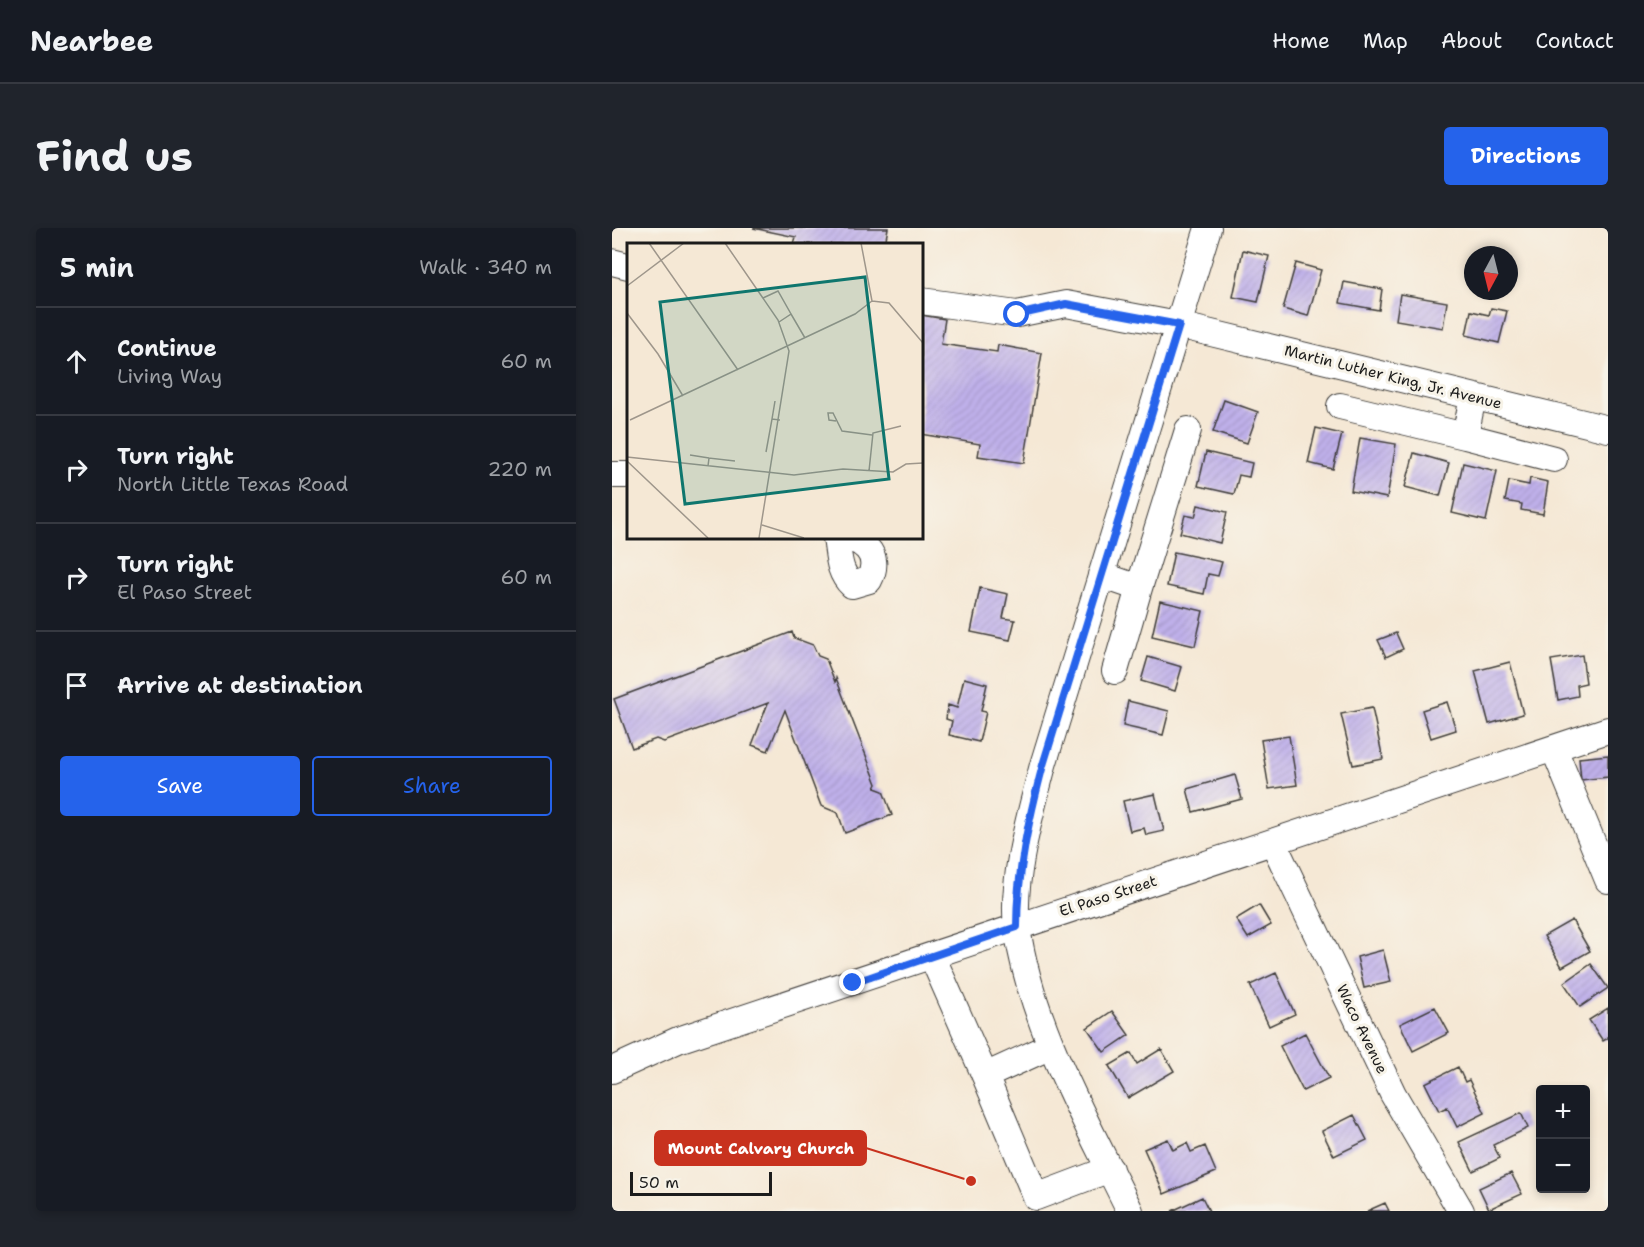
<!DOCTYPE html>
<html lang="en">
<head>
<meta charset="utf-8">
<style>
	body { margin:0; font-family:"Shantell Sans",sans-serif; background:#20242c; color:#f1f3f6 }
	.controls { position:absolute; right:18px; bottom:18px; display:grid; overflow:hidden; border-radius:6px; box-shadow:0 3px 9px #0003 }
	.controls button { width:54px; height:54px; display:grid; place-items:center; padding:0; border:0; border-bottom:2px solid #363941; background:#171b24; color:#f1f3f6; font:30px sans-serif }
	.compass { position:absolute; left:852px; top:18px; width:54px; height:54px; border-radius:50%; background:#171b24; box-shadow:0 3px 9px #0003; rotate:187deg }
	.scale { position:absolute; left:18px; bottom:15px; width:142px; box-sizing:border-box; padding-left:6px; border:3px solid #1c1c1c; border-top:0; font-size:16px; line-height:21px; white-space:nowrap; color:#1c1c1c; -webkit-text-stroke:4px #f7f3e8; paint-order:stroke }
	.stop { position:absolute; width:18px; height:18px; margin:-14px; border:4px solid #2563eb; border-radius:50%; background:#fff }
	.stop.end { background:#2563eb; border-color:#fff; box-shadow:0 2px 6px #0008 }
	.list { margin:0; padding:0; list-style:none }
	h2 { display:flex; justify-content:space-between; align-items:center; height:78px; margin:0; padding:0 24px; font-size:26px }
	h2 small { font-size:20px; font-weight:400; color:#9ea1a6 }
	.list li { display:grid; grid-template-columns:39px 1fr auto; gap:18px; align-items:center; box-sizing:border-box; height:108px; padding:0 24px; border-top:2px solid #363941 }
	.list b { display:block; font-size:22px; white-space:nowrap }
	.list p { margin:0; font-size:20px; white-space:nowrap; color:#9ea1a6 }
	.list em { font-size:20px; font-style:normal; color:#9ea1a6 }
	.actions { display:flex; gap:12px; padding:18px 24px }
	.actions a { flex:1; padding:14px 0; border:2px solid #2563eb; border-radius:6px; text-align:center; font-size:21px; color:#2563eb }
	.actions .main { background:#2563eb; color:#fff }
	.icon { flex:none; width:33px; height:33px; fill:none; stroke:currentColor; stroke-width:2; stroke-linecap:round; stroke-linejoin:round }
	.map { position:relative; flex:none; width:996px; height:983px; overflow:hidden; border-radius:6px }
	header { display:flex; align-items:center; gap:36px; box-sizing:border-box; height:84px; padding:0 30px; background:#171b24; border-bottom:2px solid #363941 }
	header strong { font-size:28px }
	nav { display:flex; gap:33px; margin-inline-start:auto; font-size:21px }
	.intro { display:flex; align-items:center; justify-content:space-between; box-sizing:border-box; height:144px; padding:0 36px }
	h1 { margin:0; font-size:42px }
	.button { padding:15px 27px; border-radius:6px; background:#2563eb; color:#fff; font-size:21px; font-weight:700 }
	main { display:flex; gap:36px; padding:0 36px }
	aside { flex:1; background:#171b24; border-radius:6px; box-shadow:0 3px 9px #0003 }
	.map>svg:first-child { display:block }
	.building { fill:url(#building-hatch) }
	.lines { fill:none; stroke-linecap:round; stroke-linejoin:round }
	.minor-casing { stroke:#3d3b38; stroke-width:28 }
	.minor { stroke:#fff; stroke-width:26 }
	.route { stroke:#2563eb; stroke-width:8 }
	.labels { text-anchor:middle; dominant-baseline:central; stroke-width:6; stroke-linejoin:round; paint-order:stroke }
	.street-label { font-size:15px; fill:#1c1c1c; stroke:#f7f3e8 }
	.inset-road { fill:none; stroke:#9e968b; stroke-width:1.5 }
	.view { fill:#0f766e; fill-opacity:0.15; stroke:#0f766e; stroke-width:3 }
	.inset-edge { fill:none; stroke:#1c1c1c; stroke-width:3 }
	.leader { fill:none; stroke:#c8321e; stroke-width:2 }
	.callout-dot { fill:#c8321e; stroke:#f7f3e8; stroke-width:2 }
	.callout { fill:#c8321e; stroke:#c8321e; stroke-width:2 }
	.callout-label { font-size:16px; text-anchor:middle; font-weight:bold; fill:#fff }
</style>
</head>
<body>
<header>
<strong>Nearbee</strong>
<nav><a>Home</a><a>Map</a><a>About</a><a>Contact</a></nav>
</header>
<div class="intro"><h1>Find us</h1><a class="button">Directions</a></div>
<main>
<aside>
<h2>5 min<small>Walk · 340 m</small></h2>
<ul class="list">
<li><svg class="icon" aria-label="ahead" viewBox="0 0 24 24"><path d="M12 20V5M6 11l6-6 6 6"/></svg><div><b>Continue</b><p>Living Way</p></div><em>60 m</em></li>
<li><svg class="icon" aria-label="right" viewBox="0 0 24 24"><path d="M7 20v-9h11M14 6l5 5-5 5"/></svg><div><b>Turn right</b><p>North Little Texas Road</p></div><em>220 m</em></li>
<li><svg class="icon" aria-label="right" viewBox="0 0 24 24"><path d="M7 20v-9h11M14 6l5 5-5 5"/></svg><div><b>Turn right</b><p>El Paso Street</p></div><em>60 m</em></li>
<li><svg class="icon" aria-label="arrive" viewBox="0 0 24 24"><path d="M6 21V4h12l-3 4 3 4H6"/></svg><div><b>Arrive at destination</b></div></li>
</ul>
<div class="actions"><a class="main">Save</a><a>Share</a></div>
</aside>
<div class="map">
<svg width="996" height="983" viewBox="0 0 996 983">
	<defs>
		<pattern id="building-hatch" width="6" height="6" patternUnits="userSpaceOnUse" patternTransform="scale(1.5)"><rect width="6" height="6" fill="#bfb0ea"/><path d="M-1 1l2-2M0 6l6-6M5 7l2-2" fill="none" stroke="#a497c8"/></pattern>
	</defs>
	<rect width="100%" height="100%" fill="#f7f3e8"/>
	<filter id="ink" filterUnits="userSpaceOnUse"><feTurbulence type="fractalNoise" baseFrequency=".0167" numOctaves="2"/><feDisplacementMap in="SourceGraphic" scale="12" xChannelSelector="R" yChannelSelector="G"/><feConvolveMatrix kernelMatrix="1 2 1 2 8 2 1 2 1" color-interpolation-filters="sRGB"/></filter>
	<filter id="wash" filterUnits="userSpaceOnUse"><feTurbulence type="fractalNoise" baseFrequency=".008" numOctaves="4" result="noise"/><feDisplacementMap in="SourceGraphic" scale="24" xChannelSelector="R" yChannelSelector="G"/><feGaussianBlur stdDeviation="1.35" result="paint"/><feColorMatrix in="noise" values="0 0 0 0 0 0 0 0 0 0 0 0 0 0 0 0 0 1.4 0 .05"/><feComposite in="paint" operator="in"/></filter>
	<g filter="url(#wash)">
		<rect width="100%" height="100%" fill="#f5e8d5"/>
		<g id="blocks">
			<path class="building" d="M141 0H276L273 16H182L184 9Z
				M631 22 657 28 646 74 621 69Z
				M684 35 709 42 696 88 671 81Z
				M732 54 770 61 767 82 728 75Z
				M788 66 835 74 831 100 784 92Z
				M879 80 895 83 887 115 854 107 859 83 877 87Z
				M309 87 333 91 329 116 385 124 386 117 430 125 412 235 366 228 368 216 309 206Z
				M612 172 646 184 635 215 601 204Z
				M704 200 730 206 721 241 696 235Z
				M748 210 784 216 775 270 739 263Z
				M594 224 640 235 637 249 627 247 622 266 586 258Z
				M802 225 837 235 828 268 793 259Z
				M851 235 885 243 874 293 840 285Z
				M918 250 936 254 931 286 909 282 910 276 893 273 897 253 917 257Z
				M586 277 615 284 608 315 568 305 573 287 583 289Z
				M562 324 610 334 606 348 596 346 592 366 555 358Z
				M368 360 396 366 391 390 403 392 398 412 359 404Z
				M548 373 591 383 583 418 540 408Z
				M180 404 182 410 201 417 206 428 214 431 223 454 224 450 265 556 263 560 271 563 280 587 233 605 226 585 209 578 173 482 156 523 140 517 156 475 52 514 44 511 20 520 2 471Z
				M784 405 791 421 774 429 766 412Z
				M970 427 974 455 965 457 966 468 946 472 939 432Z
				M536 429 570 439 563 463 529 453Z
				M898 434 911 486 877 496 863 443Z
				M352 450 375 456 369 483 374 484 367 514 337 507 340 493 334 491 336 477 345 480Z
				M516 473 557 483 551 507 511 498Z
				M835 474 844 502 819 510 810 482Z
				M760 480 771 531 741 537 729 486Z
				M677 508 685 557 657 561 649 512Z
				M996 527V549L969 552 967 530Z
				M623 547 630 571 581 584 575 561Z
				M543 566 552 603 534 607 532 600 518 603 511 573Z
				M647 677 659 697 636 710 624 691Z
				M960 692 978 723 950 739 932 708Z
				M771 722 779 754 752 760 745 729Z
				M979 736 996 760 968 779 952 755Z
				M664 745 683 786 657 798 638 757Z
				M823 779 837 805 801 823 788 796Z
				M996 780V810L991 813 977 792Z
				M500 783 517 807 492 824 475 800Z
				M693 805 717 850 691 863 668 818Z
				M549 821 562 843 516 870 497 838 519 825 525 836Z
				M846 839 853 854 857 852 873 885 845 899 835 879 827 883 813 855Z
				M909 885 916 900 881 917 888 930 861 943 847 914Z
				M742 887 755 912 722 928 710 903Z
				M556 911 561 922 575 915 579 924 593 918 604 944 552 966 532 921Z
				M899 945 910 966 877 981 867 960Z
				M590 969 597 983H560Z
				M773 975 777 983H755Z"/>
		</g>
	</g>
	<g filter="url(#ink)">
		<use href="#blocks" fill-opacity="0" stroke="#3d3b38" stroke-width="1.5"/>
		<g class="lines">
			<defs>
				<path id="minor" d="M0 34 16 38
					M309 73 405 86 454 76 566 97 996 201
					M728 178 853 208 861 169
					M853 208 942 231
					M0 247H16
					M224 309V310C227 327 226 344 240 357L257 352C271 326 249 308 224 310
					M489 347 527 360 576 202
					M503 443 527 360
					M942 521 996 652
					M661 614 781 866 849 983
					M320 728 373 848
					M439 818 373 848 424 969 498 941
					M0 842 66 812 996 502
					M518 983C475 894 419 798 405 699 399 651 419 584 431 537L596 0"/>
			</defs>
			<use href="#minor" class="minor-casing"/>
			<use href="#minor" class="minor"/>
		</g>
	</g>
	<g class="lines" filter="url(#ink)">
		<path class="route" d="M241 755 405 699C405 643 417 590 431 537L567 97 454 76 405 87"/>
	</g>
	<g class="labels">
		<g class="street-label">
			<text transform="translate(781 149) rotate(14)">Martin Luther King, Jr. Avenue</text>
			<text transform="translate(496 668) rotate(-18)">El Paso Street</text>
			<text transform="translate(750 801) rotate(64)">Waco Avenue</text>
		</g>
	</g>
	<g transform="translate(15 15)">
		<rect width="296" height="296" fill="#f5e8d5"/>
		<path class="inset-road" d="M22 0 111 127M98 0 151 77 162 108 132 295M234 0 245 58M0 43 57 0M136 55 151 48 164 71 152 79M245 58 262 60 296 100M0 70 31 111 56 153M164 71 178 95M145 176 148 158M3 177 228 71 245 58M209 178 202 177 201 170H206L215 188 245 192M139 209 145 176 153 177M63 212 82 215M0 214 167 232 216 226 266 229 279 221 296 220M0 218 81 295M81 223 82 215 108 218M242 228 246 190 274 183M135 282 177 295"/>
		<path class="view" d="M238 34 262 236 58 261 33 59Z"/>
		<rect width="296" height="296" class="inset-edge"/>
	</g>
	<path class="leader" d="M359 953L254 920"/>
	<circle class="callout-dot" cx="359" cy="953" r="6"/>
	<rect class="callout" x="43" y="903" width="211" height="34" rx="6"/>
	<g class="callout-label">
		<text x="149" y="926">Mount Calvary Church</text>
	</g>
</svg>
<div class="controls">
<button>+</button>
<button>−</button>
</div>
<svg class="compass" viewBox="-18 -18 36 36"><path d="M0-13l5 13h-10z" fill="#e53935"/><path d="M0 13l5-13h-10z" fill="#9ea1a6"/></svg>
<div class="scale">50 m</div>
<div class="stop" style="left:405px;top:87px"></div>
<div class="stop end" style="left:241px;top:755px"></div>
</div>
</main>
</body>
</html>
